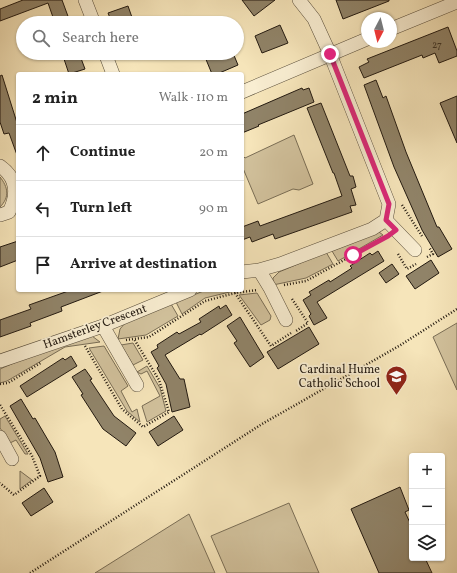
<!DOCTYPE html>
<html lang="en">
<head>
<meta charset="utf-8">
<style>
	body { margin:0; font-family:Vollkorn,serif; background:#f2f2f2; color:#222 }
	.controls { position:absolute; right:12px; bottom:12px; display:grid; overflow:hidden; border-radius:4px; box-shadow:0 1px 3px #0004 }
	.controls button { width:36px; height:36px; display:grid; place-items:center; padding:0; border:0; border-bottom:1px solid #e0e0e0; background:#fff; color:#222; font:20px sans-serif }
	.compass { position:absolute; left:361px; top:12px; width:36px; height:36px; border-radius:50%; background:#fff; box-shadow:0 1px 3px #0004; rotate:187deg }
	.stop { position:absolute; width:12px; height:12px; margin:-9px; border:3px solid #db2777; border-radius:50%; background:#fff }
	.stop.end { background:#db2777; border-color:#fff; box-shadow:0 1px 4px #0008 }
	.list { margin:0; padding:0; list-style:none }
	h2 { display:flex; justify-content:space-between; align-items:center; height:52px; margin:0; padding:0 16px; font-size:17px }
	h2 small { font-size:13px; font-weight:400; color:#767676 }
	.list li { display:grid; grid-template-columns:26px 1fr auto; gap:12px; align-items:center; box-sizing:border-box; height:56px; padding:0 16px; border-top:1px solid #e0e0e0 }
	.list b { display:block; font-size:15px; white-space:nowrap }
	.list em { font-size:13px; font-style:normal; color:#767676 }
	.icon { flex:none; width:22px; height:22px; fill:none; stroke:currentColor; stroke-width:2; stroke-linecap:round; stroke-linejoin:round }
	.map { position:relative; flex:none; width:457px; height:573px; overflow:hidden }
	.search { position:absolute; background:#fff; box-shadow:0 1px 3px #0004; left:16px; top:16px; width:228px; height:44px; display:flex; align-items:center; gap:10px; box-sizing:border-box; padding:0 14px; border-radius:22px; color:#767676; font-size:15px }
	.panel { position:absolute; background:#fff; box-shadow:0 1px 3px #0004; left:16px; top:72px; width:228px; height:220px; border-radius:4px }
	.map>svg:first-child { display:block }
	.green { fill:#d2c29d; stroke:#7a6e56 }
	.building { fill:#908368; stroke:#221910 }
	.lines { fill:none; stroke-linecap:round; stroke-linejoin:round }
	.minor-casing { stroke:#574c3a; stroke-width:14 }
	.path { stroke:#221910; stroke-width:2.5; stroke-dasharray:1 2; stroke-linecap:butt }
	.minor { stroke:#f9eed2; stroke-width:13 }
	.route { stroke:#db2777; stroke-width:5 }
	.labels { text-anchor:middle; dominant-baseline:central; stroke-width:3.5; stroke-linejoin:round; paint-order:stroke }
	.number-label { font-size:10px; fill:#3e3426 }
	.street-label { font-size:12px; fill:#221910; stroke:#f9eed2 }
	.poi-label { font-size:12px; fill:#221910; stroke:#f9eed2; text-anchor:end }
</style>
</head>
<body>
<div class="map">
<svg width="457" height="573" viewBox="0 0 457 573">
	<rect width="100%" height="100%" fill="#f6e5ba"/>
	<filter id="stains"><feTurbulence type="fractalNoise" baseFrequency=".005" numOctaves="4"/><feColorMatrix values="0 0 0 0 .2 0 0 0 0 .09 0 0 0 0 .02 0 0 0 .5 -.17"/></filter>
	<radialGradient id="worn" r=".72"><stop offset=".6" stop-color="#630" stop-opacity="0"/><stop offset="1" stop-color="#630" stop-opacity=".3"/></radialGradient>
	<path class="green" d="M294 135 313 184 299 190 293 189 258 204 242 166V155L245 158Z
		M0 177C8 187 10 197 0 207Z
		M379 232 383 235 338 261 332 251Z
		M326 252 333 264 306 278 273 285V278L279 272Z
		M206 290H238L205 298 182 314 176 302Z
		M257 293 271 316 270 320 261 325 239 295Z
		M171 304 178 316 146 335 118 339 120 329 126 322Z
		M457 323V390L433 337Z
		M92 336 100 342 65 347 7 381 0 383V369L30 356Z
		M133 343 143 360 133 365 121 345Z
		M104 346 128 386 121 391 132 412 137 409 140 422 127 411 89 348Z
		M147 366 160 388 166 411 147 422 142 406 160 396 147 371 141 374 137 372Z
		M5 416 28 454H25L16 440 10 443 0 428V419Z
		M20 471 32 480 20 489Z
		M289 503 319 573H227L211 536Z
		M189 514 215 573H95Z"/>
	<path class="building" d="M23 0H62L69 19 55 23 48 3 0 21V9Z
		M242 0H275L254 16Z
		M336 0H389V1L343 19Z
		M128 6 134 23H112L108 13Z
		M280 25 288 43 262 53 255 36Z
		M448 27 457 51V56L439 63 435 53 423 58 422 55 364 78 359 67 369 62 367 59Z
		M62 53H79L85 69 69 74Z
		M216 53H233L238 65 217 74H212L205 57Z
		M2 75 18 126V155H17L9 133 4 134 0 122V76Z
		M376 80 383 98 386 96 406 152 437 227H439L452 249 438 257 422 230 394 167 364 85Z
		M302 88 303 90 309 88 314 102 258 125 259 126 242 133V114Z
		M457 96V143L440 103Z
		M321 103 350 176H353L356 187 351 189 356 205 350 206 352 212 275 239 273 234 252 242 250 237 242 240V227L258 221 260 226 342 196 334 173H333L307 108Z
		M18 241V260L0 267V247Z
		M378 251 384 261 317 302 327 318 314 325 309 316 311 314 303 300 311 295 309 292 329 280 330 282 352 268 350 266 370 253 372 255Z
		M431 260 439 273 415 289 406 276Z
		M392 264 399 274 386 283 379 273Z
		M71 290H103V291L61 307 62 311 30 323 31 326 0 337V320L31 309 29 305Z
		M226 305 232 315 201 335 200 334 165 355 180 379H184L190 407 172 412 166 384 157 368 159 366 151 352 158 348 157 345 177 332 179 334 201 322 199 319 219 306 220 309Z
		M240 317 264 357 250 367 234 343 237 341 227 326Z
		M309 327 319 344 278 369 267 352Z
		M71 356 77 366 27 397 20 386 63 358 65 360Z
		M85 369 92 379 90 380 114 416 136 433 126 446 103 429 81 395 83 394 72 377Z
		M21 399 33 419 35 418 55 452 63 477 48 482 40 458 10 406Z
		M174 416 183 430 158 446 149 432Z
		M400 487 409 510 405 512 412 527V558H425L432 573H379L351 509Z
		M44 488 53 502 31 516 22 503Z"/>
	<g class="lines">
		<defs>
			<path id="minor" d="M85 0 94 23
				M391 29 457 2
				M105 53 113 74
				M242 92 367 39
				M0 166C17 178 18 194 9 212L0 215
				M386 220 415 250
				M259 270 270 288 286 320
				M242 272 259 270 280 264 372 229 386 220 389 204 330 54 314 19 299 0
				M103 326 137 385
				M0 361 103 326 190 290
				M0 437 12 459"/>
		</defs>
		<use href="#minor" class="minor-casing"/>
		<path class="path" d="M402 205 422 236
			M398 254 407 269 416 264
			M427 257 433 254 429 247
			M284 285 306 281 373 244
			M235 293 271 346 291 333
			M292 299 308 323 296 331
			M126 340 149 337 205 301 235 293 257 290
			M85 346 122 409 143 427 169 412 159 380 134 339
			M0 384 8 383 42 362
			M0 405 32 456 40 476 14 495 0 483
			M30 573 262 424 399 346 457 309"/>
		<use href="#minor" class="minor"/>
	</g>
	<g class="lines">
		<path class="route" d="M330 54 389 204 386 220 396 230 388 236 353 255"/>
	</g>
	<defs>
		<symbol id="school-pin" viewBox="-11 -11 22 30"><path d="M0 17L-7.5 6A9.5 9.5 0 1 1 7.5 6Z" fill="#8f2418" stroke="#f9eed2"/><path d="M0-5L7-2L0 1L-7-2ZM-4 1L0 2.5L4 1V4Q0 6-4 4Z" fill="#fff"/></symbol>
	</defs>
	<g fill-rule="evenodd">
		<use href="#school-pin" x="384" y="364" width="25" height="34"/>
	</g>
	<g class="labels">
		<g class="number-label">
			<text x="437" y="45">27</text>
		</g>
		<g class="street-label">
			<text transform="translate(95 327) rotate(-20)">Hamsterley Crescent</text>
		</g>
		<g class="poi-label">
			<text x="380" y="370">Cardinal Hume<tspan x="380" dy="14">Catholic School</tspan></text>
		</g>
	</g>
	<rect width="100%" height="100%" filter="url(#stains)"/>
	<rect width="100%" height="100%" fill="url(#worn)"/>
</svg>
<div class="controls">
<button>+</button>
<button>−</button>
<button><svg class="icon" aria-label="layers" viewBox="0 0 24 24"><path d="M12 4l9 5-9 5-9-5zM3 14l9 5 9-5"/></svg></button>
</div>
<svg class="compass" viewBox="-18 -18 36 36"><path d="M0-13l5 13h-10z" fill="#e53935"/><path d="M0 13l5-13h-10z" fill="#767676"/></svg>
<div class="stop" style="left:353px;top:255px"></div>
<div class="stop end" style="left:330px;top:54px"></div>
<div class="search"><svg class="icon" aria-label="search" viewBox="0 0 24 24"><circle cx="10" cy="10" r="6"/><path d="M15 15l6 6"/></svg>Search here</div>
<section class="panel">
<h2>2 min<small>Walk · 110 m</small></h2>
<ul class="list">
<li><svg class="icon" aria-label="ahead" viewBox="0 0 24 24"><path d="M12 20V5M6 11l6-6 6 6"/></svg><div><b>Continue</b></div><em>20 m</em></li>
<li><svg class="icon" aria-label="left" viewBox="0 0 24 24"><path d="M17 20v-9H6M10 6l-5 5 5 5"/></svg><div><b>Turn left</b></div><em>90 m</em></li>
<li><svg class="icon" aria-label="arrive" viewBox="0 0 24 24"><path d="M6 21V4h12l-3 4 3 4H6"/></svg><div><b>Arrive at destination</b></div></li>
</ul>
</section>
</div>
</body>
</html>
